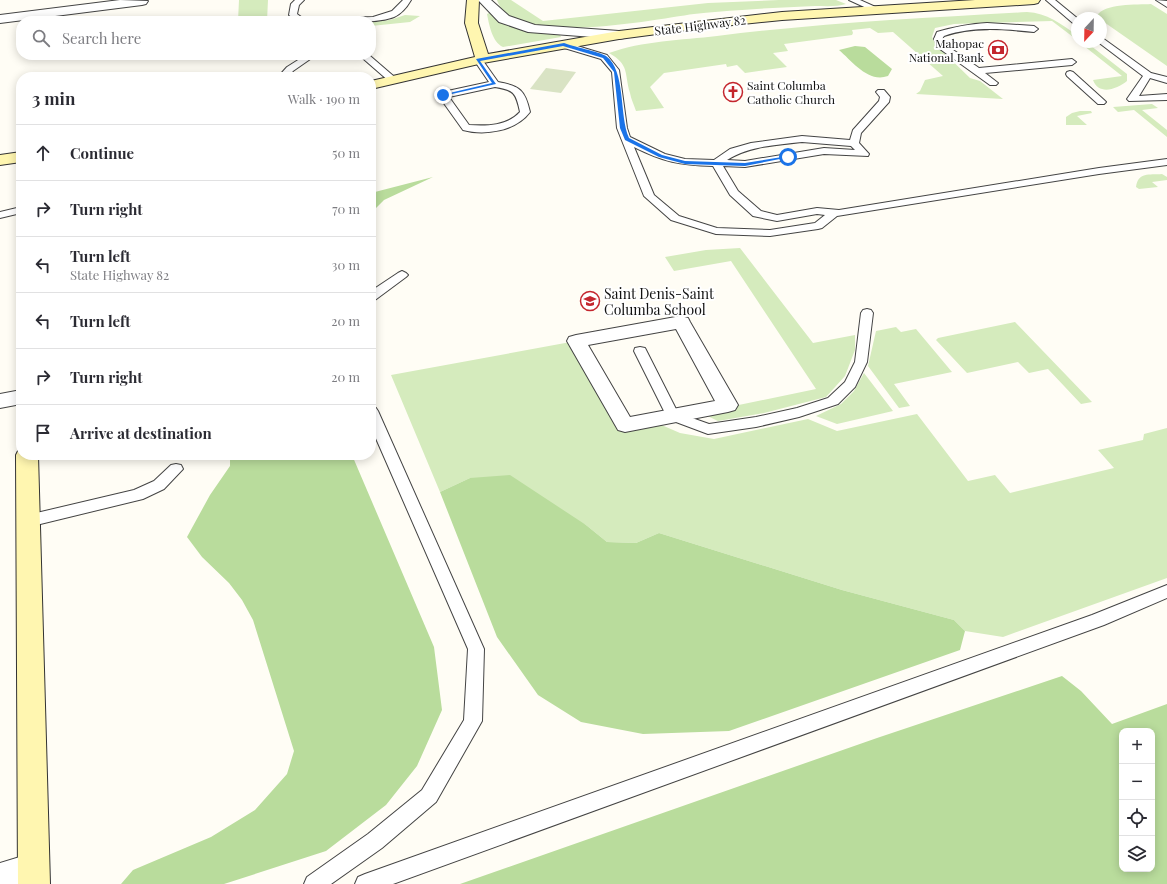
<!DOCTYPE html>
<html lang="en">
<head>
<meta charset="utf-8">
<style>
	body { margin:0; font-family:"Playfair Display",serif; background:#f7f7f7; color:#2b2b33 }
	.controls { position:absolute; right:12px; bottom:12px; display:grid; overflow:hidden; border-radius:8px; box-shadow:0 2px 10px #0003 }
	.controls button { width:36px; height:36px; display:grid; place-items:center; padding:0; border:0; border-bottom:1px solid #e1e1e2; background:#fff; color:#2b2b33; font:20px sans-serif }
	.compass { position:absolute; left:1071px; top:12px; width:36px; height:36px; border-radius:50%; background:#fff; box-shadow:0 2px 10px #0003; rotate:202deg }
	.stop { position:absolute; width:12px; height:12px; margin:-9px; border:3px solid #1a73e8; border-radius:50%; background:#fff }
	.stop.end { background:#1a73e8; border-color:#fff; box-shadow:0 1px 4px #0008 }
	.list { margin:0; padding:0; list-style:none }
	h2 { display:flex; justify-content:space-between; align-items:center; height:52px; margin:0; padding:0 16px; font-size:17px }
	h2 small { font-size:13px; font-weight:400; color:#7c7c81 }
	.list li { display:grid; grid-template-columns:26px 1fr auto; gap:12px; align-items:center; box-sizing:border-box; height:56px; padding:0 16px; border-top:1px solid #e1e1e2 }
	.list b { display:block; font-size:15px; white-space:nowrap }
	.list p { margin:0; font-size:13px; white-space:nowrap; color:#7c7c81 }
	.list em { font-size:13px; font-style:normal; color:#7c7c81 }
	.icon { flex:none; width:22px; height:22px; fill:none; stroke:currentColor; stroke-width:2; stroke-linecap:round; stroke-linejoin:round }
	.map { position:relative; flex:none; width:1167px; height:884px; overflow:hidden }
	.search { position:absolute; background:#fff; box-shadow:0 2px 10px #0003; left:16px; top:16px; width:360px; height:44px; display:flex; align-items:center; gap:10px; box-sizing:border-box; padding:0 14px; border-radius:16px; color:#7c7c81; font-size:15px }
	.panel { position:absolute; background:#fff; box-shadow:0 2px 10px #0003; left:16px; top:72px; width:360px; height:388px; border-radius:16px }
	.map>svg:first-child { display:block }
	.green { fill:#d5ebbd }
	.forest { fill:#b9dc9c; fill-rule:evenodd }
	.cemetery { fill:#d9e3c4 }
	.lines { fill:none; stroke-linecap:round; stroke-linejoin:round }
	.service-casing { stroke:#444; stroke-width:2 }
	.pedestrian-casing { stroke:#444; stroke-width:2 }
	.minor-casing { stroke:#444; stroke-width:2 }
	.tertiary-casing { stroke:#444; stroke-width:2 }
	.secondary-casing { stroke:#333; stroke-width:2 }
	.service { fill:#fff; fill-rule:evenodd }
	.pedestrian { fill:#fff; fill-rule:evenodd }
	.minor { fill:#fff; fill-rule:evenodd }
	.tertiary { fill:#fff; fill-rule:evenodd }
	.secondary { fill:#fff6b0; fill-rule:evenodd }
	.route { fill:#1a73e8 }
	.labels { text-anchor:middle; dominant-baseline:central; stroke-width:4; stroke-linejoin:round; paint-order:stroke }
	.far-street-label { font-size:12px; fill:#111; stroke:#fff }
	.far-poi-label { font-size:12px; fill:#111; stroke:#fff; text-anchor:end }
	.poi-label { font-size:14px; fill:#111; stroke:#fff; text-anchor:start }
</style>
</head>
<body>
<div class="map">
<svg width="1167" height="884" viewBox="0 0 1167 884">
	<rect width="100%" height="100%" fill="#fffdf5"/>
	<path class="green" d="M239 0H268L267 21H238Z
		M497 0H511L543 21 708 3 779 0H836L846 4C837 7 825 6 815 6 791 7 767 8 742 10 726 11 710 12 694 14 656 19 512 49 497 0Z
		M1151 4 1167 14V66L1101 20V18L1097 16C1103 3 1138 5 1151 4Z
		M1027 12C1047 13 1061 24 1077 35V40L1052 21 954 24 935 28 932 37 936 45 970 78 980 81 1003 99 916 94 920 91 925 80 943 76 893 32 878 33 870 28 852 30 853 33 852 35 784 44 788 51 773 53 787 67 745 73 737 65 727 67 726 64 664 73 650 87 664 108 636 111C634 105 631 99 630 93 624 73 630 65 609 53 642 41 682 40 717 36 820 23 924 18 1027 12Z
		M489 13 507 25 522 30 560 35 561 37 503 47C492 42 489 24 487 14Z
		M405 15 420 16 410 22 371 26V22L390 20Z
		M1079 42H1086L1127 74V81C1117 89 1099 96 1093 80L1122 76Z
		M1152 104 1158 108 1142 110 1167 130V137L1134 110 1118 112 1113 107Z
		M1080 111H1091L1092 113 1077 116 1087 125H1066V117L1072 113Z
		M1162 174 1167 177V180L1152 182 1158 187 1139 189 1136 187C1138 172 1149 175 1162 174Z
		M740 248 813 343 855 335V350L845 376 826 397 764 413 718 421 697 411 729 407 816 389 731 261 674 271 665 257 706 250Z
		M1015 322 1092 402 1081 404 1048 369 1029 373 1018 362 967 373 936 340 938 338Z
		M896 327 901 332 916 329 952 372 894 384 910 406 899 408 868 366 876 331Z
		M576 341 625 425 650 420 680 433 714 439 808 419 837 431 917 414 968 481 995 475 1010 493 1114 468 1098 450 1143 440 1144 434 1167 428V578L1003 637 965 631 954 620 842 590 659 533 636 543 607 542 586 525 470 478 440 492 391 375Z
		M864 373 893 411 837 424 816 416 841 404 854 391Z"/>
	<path class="forest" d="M855 46 865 47 892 69 888 76C868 83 853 62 839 50Z
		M433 177 384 200 371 213V193Z
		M230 455H352L434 647 442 710 417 766 386 805 326 851 224 884H121L133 870 211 837 255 810 287 774 294 751 253 620 242 600 229 583 202 557 187 537 210 495 230 466Z
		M510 475 586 525 607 542 636 543 659 533 842 590 954 620 965 631 960 650 729 731 643 734 581 722 538 695 497 637 440 492 470 478Z
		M1062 676 1081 691 1112 724 1167 704V884H460L877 738ZM1122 731H1152V869H1122Z"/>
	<path class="cemetery" d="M546 68 576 72 561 93 530 89Z"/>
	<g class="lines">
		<defs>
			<path id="service" d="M295 0H304L299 5 297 14 304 19H311L373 17 392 11 403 0H411C407 7 401 14 394 17 375 25 321 21 297 21L289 15 291 4Z
				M849 0H860L880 9 879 11H873Z
				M1046 0H1055L1077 18V24H1074Z
				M1156 0 1167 1V7Z
				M987 23 1034 26 1038 29 1034 32C1003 29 973 26 944 36L942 39 946 45 979 68 1072 59 1076 62 1072 65 985 73 998 83 996 85H990L940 49 934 39 937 32C954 27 969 24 987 23Z
				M1101 37 1151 73 1167 77V83L1150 78 1139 96 1167 94V100L1129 101 1127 99 1143 76 1098 42H1101Z
				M564 42 607 55 619 70 627 128 630 137 665 154 685 159 714 160 730 149 751 143 802 136 850 140 853 130 879 101 880 97 876 92 878 90H884L890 97 889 102 861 133 859 143 869 154 868 156 824 154 745 167 723 166 738 191 761 211 777 215 817 208 839 210 1099 168 1167 159V165L1099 174 837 216 822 228 818 229 770 236 716 234 671 220 644 196 617 128 612 72 601 59 561 47 560 45ZM802 142 851 146 855 150 824 148 745 161 727 160C749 146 776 145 802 142ZM634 147C664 162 679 165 713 166L730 195 753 216 777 221 817 214 825 215 815 223 770 230 717 228 679 216 654 195Z
				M306 55H316L293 71 288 77H278L287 67Z
				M359 55H369L398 80 396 82H390Z
				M478 57 481 58 498 82C520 86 525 90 530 112 516 131 485 136 463 130L438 95 443 92 489 82 474 60ZM495 87C514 90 516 93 520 112 507 126 488 126 469 125L449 97Z
				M1070 71 1073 72 1104 100 1106 102 1104 104H1098L1067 76 1066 74 1067 72Z
				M21 207V213L0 218V212Z
				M402 271 406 273 408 275 406 277 375 300 371 301V291L398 273Z
				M867 309 871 310 873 313 867 362 855 387 838 404 799 417 756 427 708 434 668 419 634 351 635 348 640 347 645 348 678 413 709 424 756 417 797 408 828 398 845 382 855 362 861 313 863 310Z
				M371 406 376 408 378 411 484 649 482 721 436 802 382 848 331 884H304L307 877 368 834 422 790 464 720 468 649 371 427Z
				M176 464 181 465 183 469 164 489 143 499 28 527 23 525 20 521 23 517 28 515 134 490 154 481 171 465Z
				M1167 585V598L1104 625 393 884H355L358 877 365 874 1092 615Z"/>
			<path id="pedestrian" d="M681 316 688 318 690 322 738 405 735 410 728 412 625 432 618 430 567 341 569 337 576 335ZM676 329 715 401 630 417 588 345Z"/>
			<path id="minor" d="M120 0 148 1 146 4 142 5 0 23V15Z
				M21 390V404L0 408V394Z
				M33 853 44 858 49 869 44 880 34 884H0V863Z"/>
			<path id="tertiary" d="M478 0H491L509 16 535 25 619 31 624 32 626 35 624 38 619 39 528 32 499 22Z"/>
			<path id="secondary" d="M467 0H479L478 23 488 54 619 31 782 12 975 0H1040L1038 3 1034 4 782 20 695 29 619 39 483 63 371 89V81L475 57 465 23Z
				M21 152V162L0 165V155Z
				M19 449H21V455H38L50 884H18L16 455Z"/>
		</defs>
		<use href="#service" class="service-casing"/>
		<use href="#pedestrian" class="pedestrian-casing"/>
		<use href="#minor" class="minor-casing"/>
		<use href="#tertiary" class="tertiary-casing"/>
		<use href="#secondary" class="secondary-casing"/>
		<use href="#service" class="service"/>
		<use href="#pedestrian" class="pedestrian"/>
		<use href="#minor" class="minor"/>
		<use href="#tertiary" class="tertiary"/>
		<use href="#secondary" class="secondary"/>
	</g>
	<path class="route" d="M564 43C571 46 600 52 606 56 626 70 619 116 629 138L662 155 685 161 745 163 788 156 790 157 745 166 685 164 659 157 625 140 620 128 614 72 603 58 563 46 480 61 496 84 443 96 441 95 492 83 476 59Z"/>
	<defs>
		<symbol id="bank-ring" viewBox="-11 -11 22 22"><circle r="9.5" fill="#fff" stroke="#c4262e" stroke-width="1.5"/><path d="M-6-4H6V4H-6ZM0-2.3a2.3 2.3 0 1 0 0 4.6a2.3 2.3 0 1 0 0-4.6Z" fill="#c4262e"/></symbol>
		<symbol id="church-ring" viewBox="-11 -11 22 22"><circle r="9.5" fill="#fff" stroke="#c4262e" stroke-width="1.5"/><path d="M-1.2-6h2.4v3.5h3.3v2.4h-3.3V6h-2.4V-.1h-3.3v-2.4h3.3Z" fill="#c4262e"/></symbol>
		<symbol id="school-ring" viewBox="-11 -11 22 22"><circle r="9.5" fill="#fff" stroke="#c4262e" stroke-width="1.5"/><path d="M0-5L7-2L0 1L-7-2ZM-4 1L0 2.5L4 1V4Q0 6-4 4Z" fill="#c4262e"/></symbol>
	</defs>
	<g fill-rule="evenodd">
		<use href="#bank-ring" x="987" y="39" width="22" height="22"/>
		<use href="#church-ring" x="722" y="81" width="22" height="22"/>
		<use href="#school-ring" x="579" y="290" width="22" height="22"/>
	</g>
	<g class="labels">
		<g class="far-street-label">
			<text transform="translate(700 25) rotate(-7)">State Highway 82</text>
		</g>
		<g class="far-poi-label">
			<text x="984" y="43">Mahopac<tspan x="984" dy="14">National Bank</tspan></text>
			<text x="747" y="85" text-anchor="start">Saint Columba<tspan x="747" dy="14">Catholic Church</tspan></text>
		</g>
		<g class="poi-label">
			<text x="604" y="293">Saint Denis-Saint<tspan x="604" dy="16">Columba School</tspan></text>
		</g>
	</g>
</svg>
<div class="controls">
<button>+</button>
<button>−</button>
<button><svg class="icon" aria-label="locate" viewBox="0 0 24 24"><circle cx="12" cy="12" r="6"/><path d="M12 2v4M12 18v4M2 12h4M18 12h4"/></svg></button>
<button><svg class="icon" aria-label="layers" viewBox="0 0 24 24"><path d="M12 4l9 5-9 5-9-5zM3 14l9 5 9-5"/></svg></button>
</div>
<svg class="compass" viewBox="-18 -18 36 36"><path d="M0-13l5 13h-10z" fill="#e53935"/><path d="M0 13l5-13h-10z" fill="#7c7c81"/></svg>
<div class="stop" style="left:788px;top:157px"></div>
<div class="stop end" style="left:443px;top:95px"></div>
<div class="search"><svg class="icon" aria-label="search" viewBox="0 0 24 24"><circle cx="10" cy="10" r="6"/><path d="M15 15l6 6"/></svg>Search here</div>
<section class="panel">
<h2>3 min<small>Walk · 190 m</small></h2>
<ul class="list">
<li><svg class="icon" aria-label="ahead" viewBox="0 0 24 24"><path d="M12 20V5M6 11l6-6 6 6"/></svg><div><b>Continue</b></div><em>50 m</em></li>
<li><svg class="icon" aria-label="right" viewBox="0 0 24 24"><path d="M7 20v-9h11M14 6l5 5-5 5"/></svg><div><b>Turn right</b></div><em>70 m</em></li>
<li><svg class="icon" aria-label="left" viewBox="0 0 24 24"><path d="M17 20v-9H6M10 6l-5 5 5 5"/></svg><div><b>Turn left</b><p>State Highway 82</p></div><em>30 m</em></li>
<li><svg class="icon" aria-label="left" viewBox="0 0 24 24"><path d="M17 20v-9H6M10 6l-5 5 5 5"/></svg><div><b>Turn left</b></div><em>20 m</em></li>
<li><svg class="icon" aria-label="right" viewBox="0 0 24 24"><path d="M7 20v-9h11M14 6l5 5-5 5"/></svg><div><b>Turn right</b></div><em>20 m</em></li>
<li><svg class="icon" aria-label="arrive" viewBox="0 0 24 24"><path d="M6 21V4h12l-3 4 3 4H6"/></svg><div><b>Arrive at destination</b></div></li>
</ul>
</section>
</div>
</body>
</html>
